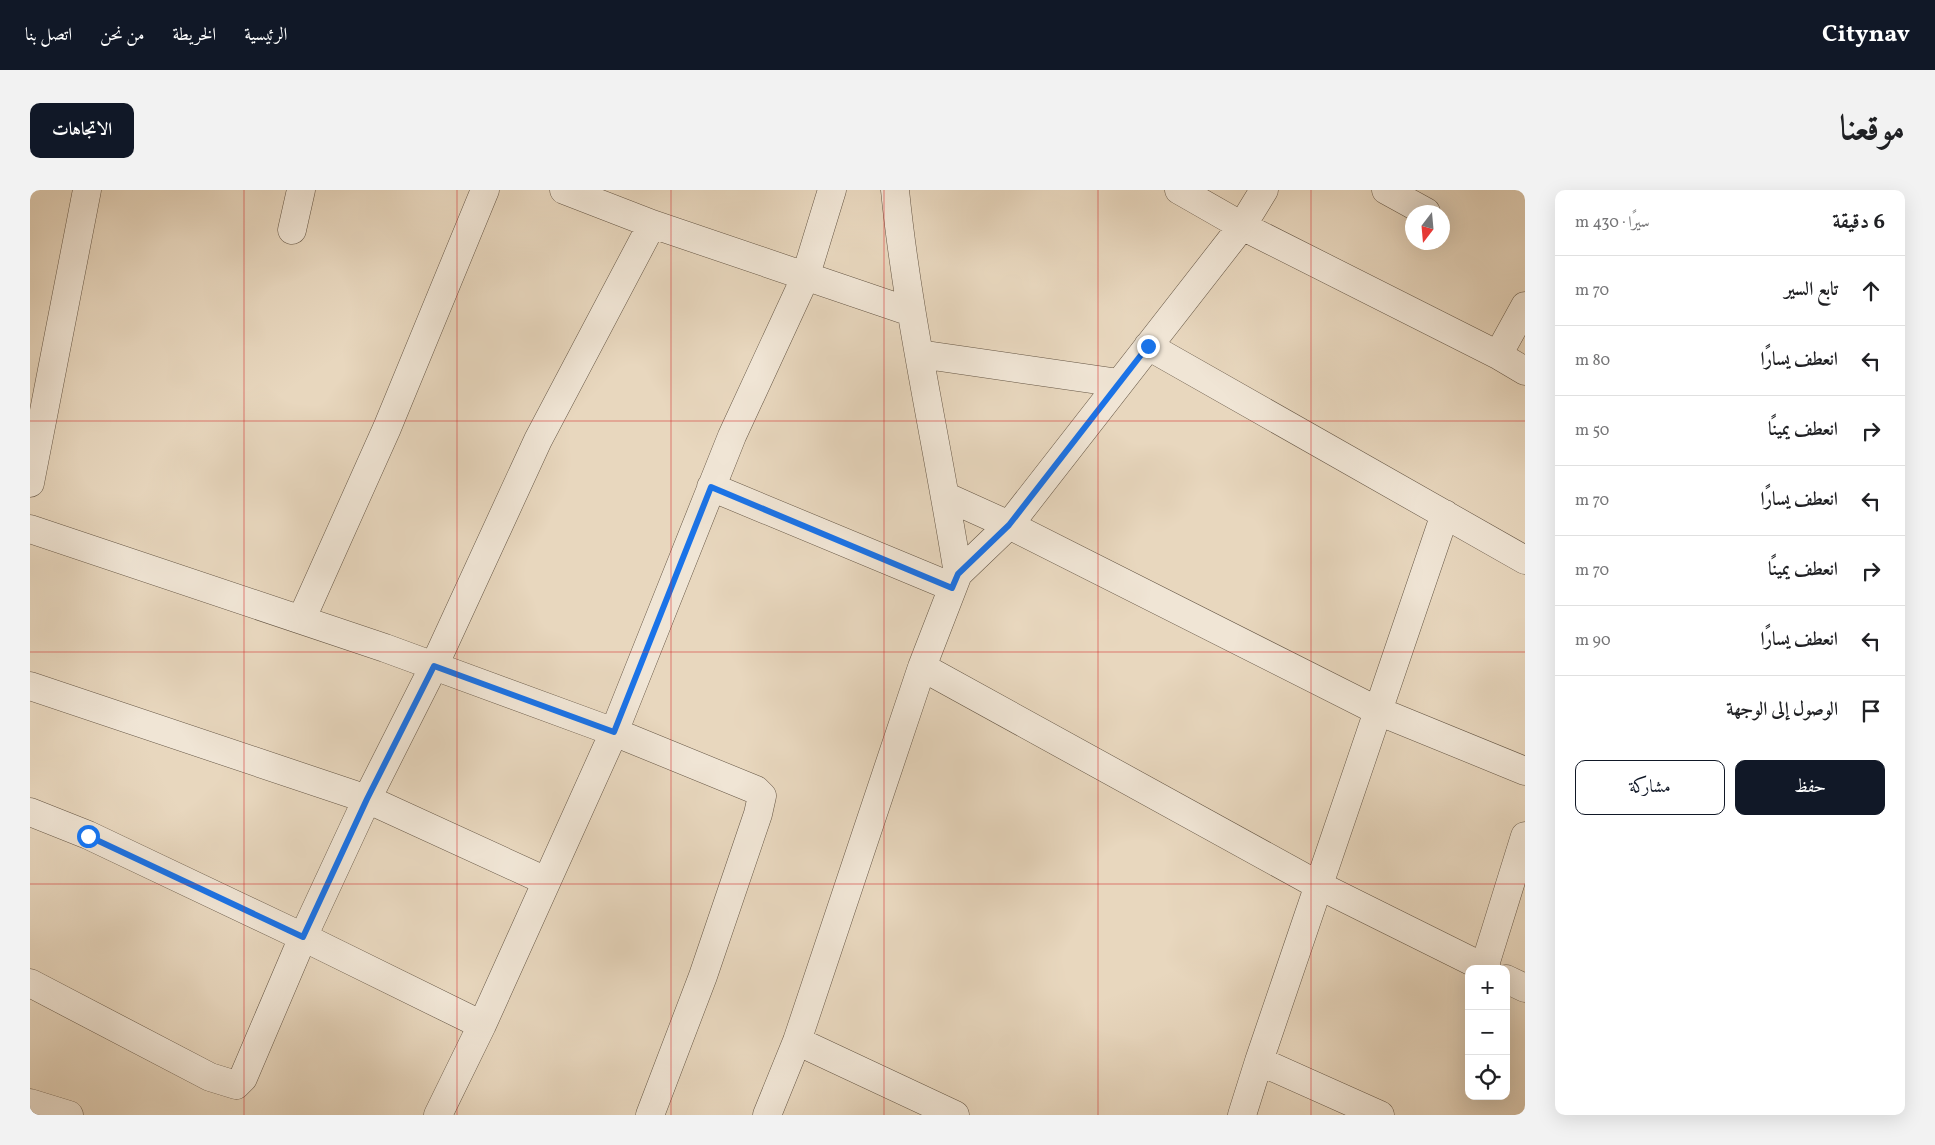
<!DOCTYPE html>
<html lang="ar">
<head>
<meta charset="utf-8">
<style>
	body { margin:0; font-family:Vollkorn,Amiri,serif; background:#f2f2f2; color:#202124; direction:rtl }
	.controls { position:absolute; right:15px; bottom:15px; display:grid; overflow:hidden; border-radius:10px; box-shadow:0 5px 20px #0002 }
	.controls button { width:45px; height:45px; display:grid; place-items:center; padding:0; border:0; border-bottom:1px solid #e0e0e0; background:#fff; color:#202124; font:25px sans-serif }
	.compass { position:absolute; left:1375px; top:15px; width:45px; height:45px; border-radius:50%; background:#fff; box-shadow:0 5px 20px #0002; rotate:196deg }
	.stop { position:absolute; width:15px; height:15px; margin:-11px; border:4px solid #1a73e8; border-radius:50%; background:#fff }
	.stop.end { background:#1a73e8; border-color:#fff; box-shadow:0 1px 5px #0008 }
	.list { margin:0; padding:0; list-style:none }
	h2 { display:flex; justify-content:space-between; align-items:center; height:65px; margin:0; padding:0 20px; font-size:21px }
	h2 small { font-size:16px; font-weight:400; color:#757577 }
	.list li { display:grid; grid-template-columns:32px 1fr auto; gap:15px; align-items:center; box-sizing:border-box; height:70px; padding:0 20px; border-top:1px solid #e0e0e0 }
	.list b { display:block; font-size:19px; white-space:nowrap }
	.list em { font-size:16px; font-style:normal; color:#757577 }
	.actions { display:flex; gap:10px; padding:15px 20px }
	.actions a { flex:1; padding:11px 0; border:1px solid #111827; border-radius:10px; text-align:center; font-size:18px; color:#111827 }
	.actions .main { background:#111827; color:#fff }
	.icon { flex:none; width:28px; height:28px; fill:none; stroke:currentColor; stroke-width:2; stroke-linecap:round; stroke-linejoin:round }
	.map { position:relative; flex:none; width:1495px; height:925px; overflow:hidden; direction:ltr; border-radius:10px }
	header { display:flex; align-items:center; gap:30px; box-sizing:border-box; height:70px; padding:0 25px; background:#111827; color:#fff }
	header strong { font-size:24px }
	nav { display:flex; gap:28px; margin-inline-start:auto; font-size:18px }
	.intro { display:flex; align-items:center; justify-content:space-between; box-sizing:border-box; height:120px; padding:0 30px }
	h1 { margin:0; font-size:35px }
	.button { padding:12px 22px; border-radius:10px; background:#111827; color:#fff; font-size:18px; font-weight:700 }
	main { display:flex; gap:30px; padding:0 30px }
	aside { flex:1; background:#fff; border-radius:10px; box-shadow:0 5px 20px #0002 }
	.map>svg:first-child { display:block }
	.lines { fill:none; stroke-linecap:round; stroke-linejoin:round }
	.street-casing { stroke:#655645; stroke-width:29 }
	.street { stroke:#f0e5d5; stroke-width:28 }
	.route { stroke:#1a73e8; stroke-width:6 }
	.grid { fill:none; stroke:#d62828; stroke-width:1; stroke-opacity:0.55 }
</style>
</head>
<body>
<header>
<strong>Citynav</strong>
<nav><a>الرئيسية</a><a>الخريطة</a><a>من نحن</a><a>اتصل بنا</a></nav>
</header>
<div class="intro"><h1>موقعنا</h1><a class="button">الاتجاهات</a></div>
<main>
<aside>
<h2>6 دقيقة<small>سيرًا · 430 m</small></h2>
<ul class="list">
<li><svg class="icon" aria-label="ahead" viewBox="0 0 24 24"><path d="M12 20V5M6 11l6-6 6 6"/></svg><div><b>تابع السير</b></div><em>70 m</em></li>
<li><svg class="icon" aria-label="left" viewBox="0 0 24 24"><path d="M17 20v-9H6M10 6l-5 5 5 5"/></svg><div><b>انعطف يسارًا</b></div><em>80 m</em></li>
<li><svg class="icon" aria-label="right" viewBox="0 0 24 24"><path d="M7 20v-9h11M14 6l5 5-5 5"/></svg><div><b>انعطف يمينًا</b></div><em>50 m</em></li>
<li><svg class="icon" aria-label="left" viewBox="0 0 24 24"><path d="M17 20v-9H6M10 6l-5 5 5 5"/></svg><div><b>انعطف يسارًا</b></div><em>70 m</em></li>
<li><svg class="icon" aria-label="right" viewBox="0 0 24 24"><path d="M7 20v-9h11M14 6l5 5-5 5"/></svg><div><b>انعطف يمينًا</b></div><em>70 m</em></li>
<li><svg class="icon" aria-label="left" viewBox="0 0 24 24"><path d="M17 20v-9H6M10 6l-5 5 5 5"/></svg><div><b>انعطف يسارًا</b></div><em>90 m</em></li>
<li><svg class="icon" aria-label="arrive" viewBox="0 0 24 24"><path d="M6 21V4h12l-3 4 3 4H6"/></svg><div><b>الوصول إلى الوجهة</b></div></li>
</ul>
<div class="actions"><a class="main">حفظ</a><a>مشاركة</a></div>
</aside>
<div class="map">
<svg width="1495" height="925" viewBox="0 0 1495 925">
	<rect width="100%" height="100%" fill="#e8d7be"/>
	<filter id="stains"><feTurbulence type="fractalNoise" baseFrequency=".004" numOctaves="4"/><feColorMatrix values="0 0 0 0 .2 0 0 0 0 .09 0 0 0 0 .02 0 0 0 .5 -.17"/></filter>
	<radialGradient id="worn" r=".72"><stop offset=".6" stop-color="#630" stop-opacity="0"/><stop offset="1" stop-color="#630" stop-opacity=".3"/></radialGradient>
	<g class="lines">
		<defs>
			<path id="street" d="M534 0 622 34 881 122
				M865 0C878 129 908 256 928 384
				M1234 0 1212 36 1468 165 1495 116
				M1356 0 1396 22
				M262 40 271 0
				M1118 156 1495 370
				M889 164 1089 193
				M1468 165 1495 181
				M0 293 57 0
				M681 297 922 397
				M917 307 979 335 1348 521 1495 581
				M0 339 355 458 584 542 726 600 732 606 728 624 673 786 620 925
				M272 428 357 238 455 0
				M892 477 1288 695 1457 779
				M0 496 337 609 516 691
				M0 622 58 645 273 747 452 835
				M1454 778 1495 646
				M1476 789 1495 798
				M0 793 180 887 206 895 213 888 273 747 337 609 404 476 508 250 622 34
				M767 851 925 925
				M1229 871 1415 324
				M0 913 39 925
				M408 925 452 835 584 542 702 246 775 88 802 0
				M737 925 767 851 892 477 928 384 979 335 1212 36 1149 0
				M1212 925 1229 871 1350 925"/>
		</defs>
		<use href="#street" class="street-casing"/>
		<use href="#street" class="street"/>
	</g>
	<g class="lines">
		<path class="route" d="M58 646 273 747 337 609 404 476 584 542 681 297 922 398 928 384 979 335 1118 156"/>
	</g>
	<path class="grid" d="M214 0V925M427 0V925M641 0V925M854 0V925M1068 0V925M1281 0V925M0 231H1495M0 462H1495M0 694H1495"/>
	<rect width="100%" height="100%" filter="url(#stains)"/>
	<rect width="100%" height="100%" fill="url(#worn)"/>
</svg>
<div class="controls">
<button>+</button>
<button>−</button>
<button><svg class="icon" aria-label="locate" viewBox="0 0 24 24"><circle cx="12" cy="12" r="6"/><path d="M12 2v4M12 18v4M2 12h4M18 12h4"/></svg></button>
</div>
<svg class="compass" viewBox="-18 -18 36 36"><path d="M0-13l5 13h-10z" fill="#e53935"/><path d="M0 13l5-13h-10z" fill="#757577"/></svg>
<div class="stop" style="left:58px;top:646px"></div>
<div class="stop end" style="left:1118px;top:156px"></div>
</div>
</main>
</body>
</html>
